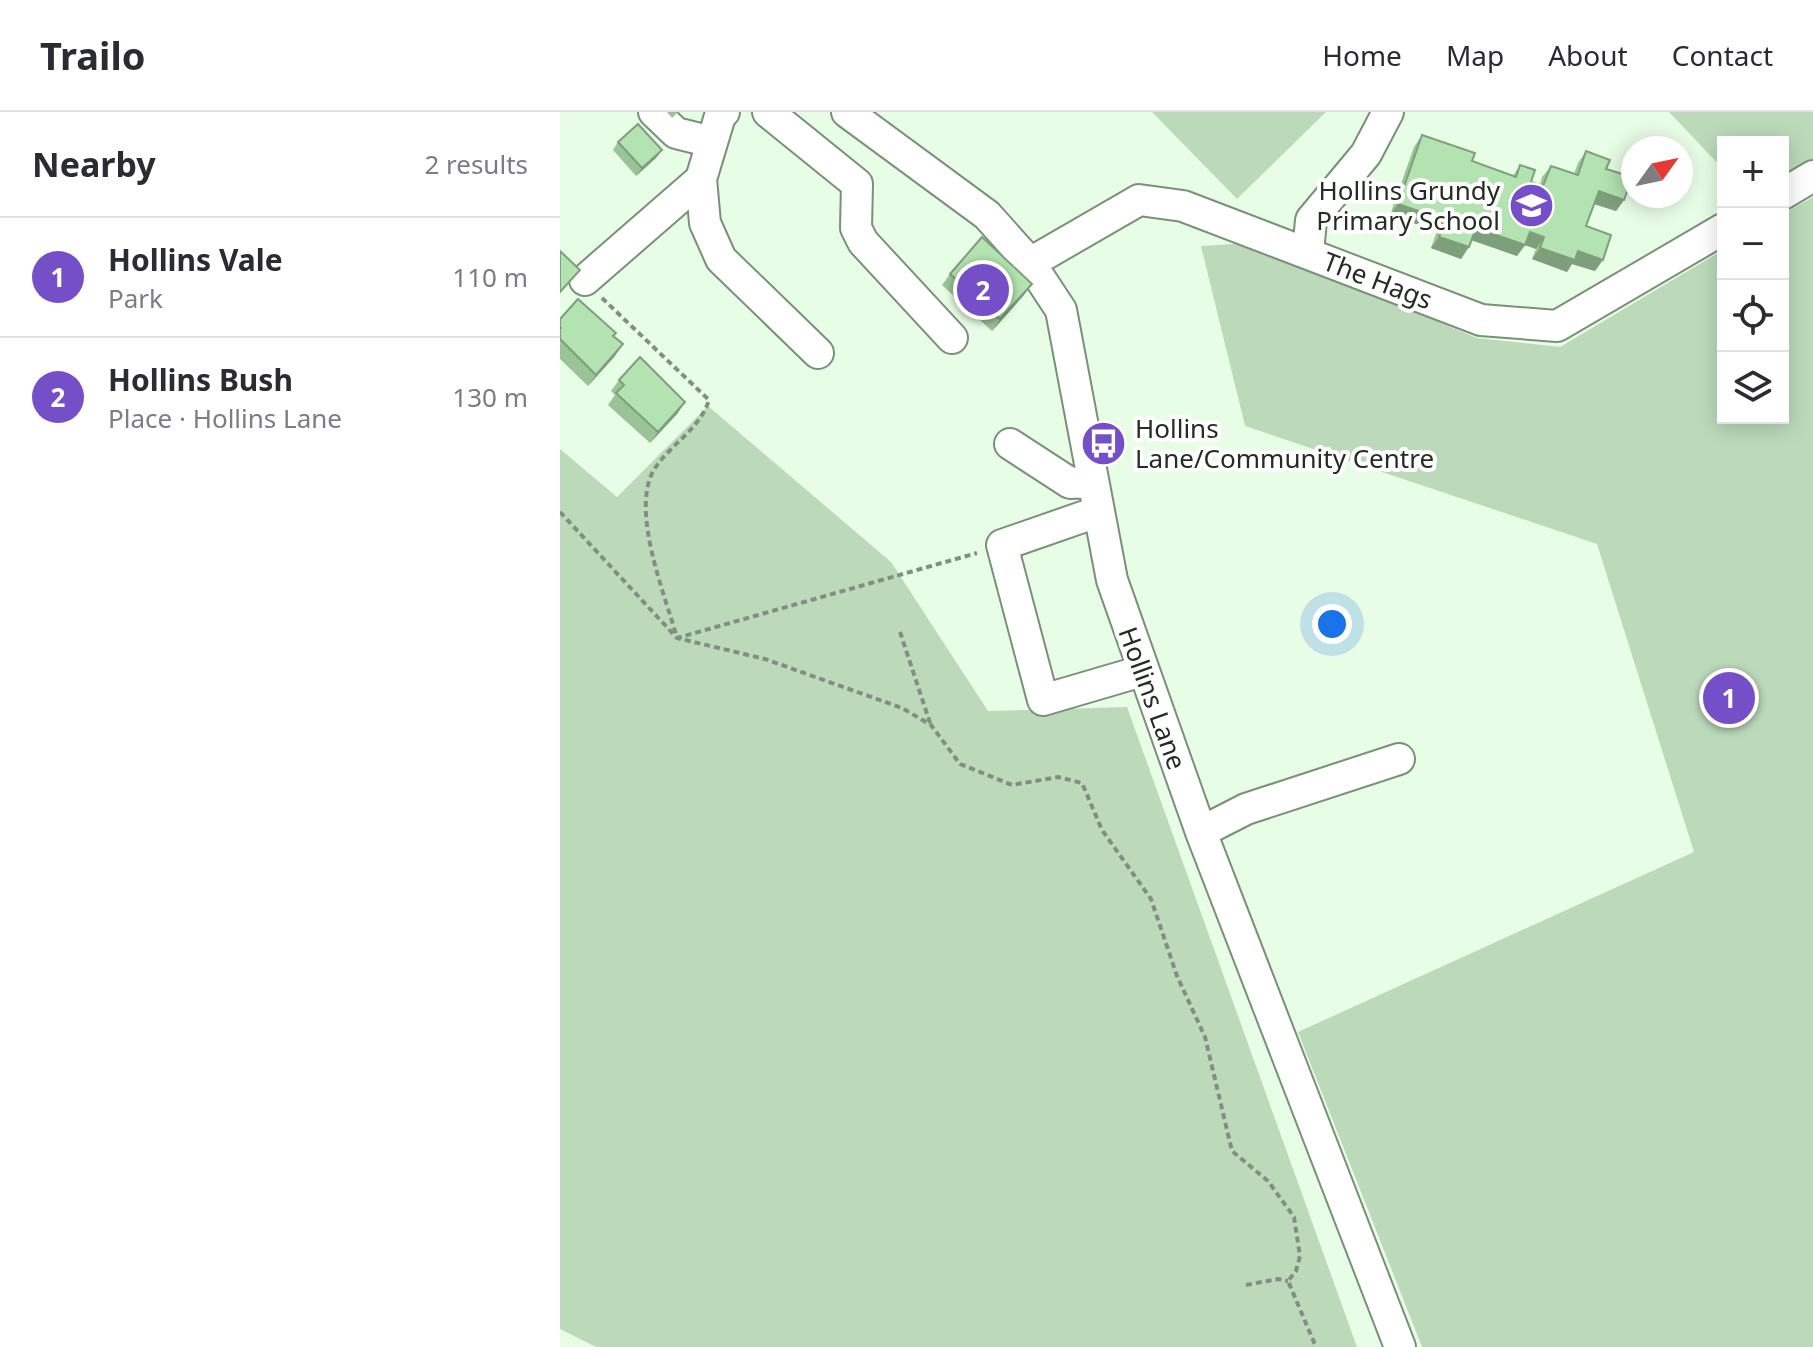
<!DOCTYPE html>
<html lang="en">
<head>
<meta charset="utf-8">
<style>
	body { margin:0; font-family:"Noto Sans",sans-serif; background:#f7f7f7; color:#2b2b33 }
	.controls { position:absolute; right:24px; top:24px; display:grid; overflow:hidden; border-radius:0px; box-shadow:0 4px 20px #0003 }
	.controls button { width:72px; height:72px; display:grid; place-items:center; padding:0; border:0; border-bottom:2px solid #e1e1e2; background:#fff; color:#2b2b33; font:40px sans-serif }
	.compass { position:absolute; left:1061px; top:24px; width:72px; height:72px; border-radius:50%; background:#fff; box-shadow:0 4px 20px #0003; rotate:57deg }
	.you { position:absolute; left:772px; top:512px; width:28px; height:28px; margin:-20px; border:6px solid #fff; border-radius:50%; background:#1a73e8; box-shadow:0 0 0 12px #1a73e833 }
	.badge { display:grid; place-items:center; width:52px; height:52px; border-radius:50%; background:#744fc8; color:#fff; font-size:26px; font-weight:700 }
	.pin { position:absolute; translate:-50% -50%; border:4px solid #fff; box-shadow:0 2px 8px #0006 }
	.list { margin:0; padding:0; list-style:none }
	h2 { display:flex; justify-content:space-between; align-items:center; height:104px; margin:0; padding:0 32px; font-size:34px }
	h2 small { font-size:26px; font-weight:400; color:#7c7c81 }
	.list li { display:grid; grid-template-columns:52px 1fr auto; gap:24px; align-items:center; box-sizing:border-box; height:120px; padding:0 32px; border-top:2px solid #e1e1e2 }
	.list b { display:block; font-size:30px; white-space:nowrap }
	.list p { margin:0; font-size:26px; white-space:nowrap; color:#7c7c81 }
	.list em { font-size:26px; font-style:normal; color:#7c7c81 }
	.icon { flex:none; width:44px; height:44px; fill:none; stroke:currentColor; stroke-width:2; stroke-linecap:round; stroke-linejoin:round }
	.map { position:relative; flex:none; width:1253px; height:1235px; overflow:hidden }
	header { display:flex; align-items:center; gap:48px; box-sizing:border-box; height:112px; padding:0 40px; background:#fff; border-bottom:2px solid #e1e1e2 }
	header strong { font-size:38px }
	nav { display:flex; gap:44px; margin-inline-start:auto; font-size:28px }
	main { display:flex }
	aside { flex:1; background:#fff }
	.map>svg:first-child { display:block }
	.green { fill:#bcdaba }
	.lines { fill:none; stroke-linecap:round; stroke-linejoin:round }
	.minor-casing { stroke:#789177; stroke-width:34 }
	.path { stroke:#808f7f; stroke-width:4; stroke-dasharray:6 4; stroke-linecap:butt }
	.minor { stroke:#fff; stroke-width:30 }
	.wall { fill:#9ac397 }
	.shaded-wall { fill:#7d9f7b }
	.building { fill:#b3e3b0; stroke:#7d9f7b; stroke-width:2 }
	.labels { text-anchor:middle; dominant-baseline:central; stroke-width:8; stroke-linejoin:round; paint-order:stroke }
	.poi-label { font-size:26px; fill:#232d23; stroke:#fff; text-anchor:end }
	.street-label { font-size:26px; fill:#232d23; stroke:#fff }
</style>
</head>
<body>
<header>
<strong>Trailo</strong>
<nav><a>Home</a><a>Map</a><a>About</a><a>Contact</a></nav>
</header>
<main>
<aside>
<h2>Nearby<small>2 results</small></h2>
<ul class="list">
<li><span class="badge">1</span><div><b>Hollins Vale</b><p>Park</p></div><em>110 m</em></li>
<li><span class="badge">2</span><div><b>Hollins Bush</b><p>Place · Hollins Lane</p></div><em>130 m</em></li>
</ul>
</aside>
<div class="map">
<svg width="1253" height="1235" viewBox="0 0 1253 1235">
	<rect width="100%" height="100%" fill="#e8fde6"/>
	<path class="green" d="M592 0H766L677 87Z
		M1109 0H1253V49L1223 67V30H1163V57Z
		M1253 85V1235H862L738 920 1134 740 1037 432 685 314 641 134 689 131 917 226 1000 235 1163 138V306H1223V102Z
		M148 294 331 450 428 599 567 595 797 1235H36L0 1217V337L57 385Z"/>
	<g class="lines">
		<defs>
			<path id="minor" d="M94 0 116 21 152 30
				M208 0 297 72 296 116 303 130 392 226
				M287 0 427 103 470 151 501 198 552 468 641 720 840 1235
				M141 67 145 111 161 147 258 241
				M1223 82 1253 64
				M748 141 751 108 806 42 828 0
				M470 151 579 88 623 94 921 208 997 214 1163 117
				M25 168 141 67 160 4 164 0
				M450 332 510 371 533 370
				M537 400 442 433 483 588 582 559
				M641 720 686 697 839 647"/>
		</defs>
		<use href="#minor" class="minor-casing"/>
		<path class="path" d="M42 186 149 288C139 318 112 331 95 356 69 397 105 482 117 526L417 441
			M0 400 117 526 205 547 342 596 371 613 400 652 452 673 498 665 522 671 542 718 591 787 617 864 645 925 672 1039 708 1069 734 1105 740 1144 736 1159 728 1169 756 1235
			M340 520 370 611
			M686 1173 718 1167 728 1169"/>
		<use href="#minor" class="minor"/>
	</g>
	<path class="wall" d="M107 0H118L112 6Z
		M862 23 912 49 953 64 960 53 971 70 980 73 982 65 991 54 1014 62 1018 51 1026 39 1046 57 1064 88 1056 99 1034 92 1026 114 1035 159 1012 152 1007 160 972 147 976 137 965 133 957 144 912 128 901 147 871 136 877 119 830 103 854 35Z
		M58 30 102 38 96 46 76 64 53 38Z
		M390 162 464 183 432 219 382 173Z
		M0 207 54 224 55 244 28 274 0 247Z
		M59 268 125 290 117 302 90 331 48 293 55 283 51 279Z"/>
	<path class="shaded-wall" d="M102 38 96 46 76 64 82 56Z
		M1039 79 1064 88 1056 99 1031 91Z
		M838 92 885 108 877 119 830 103Z
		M916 116 970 120 984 125 976 137 965 133 957 144 908 127Z
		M879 125 909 135 901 147 871 136Z
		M980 136 1018 139 1043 148 1035 159 1012 152 1007 160 972 147Z
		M472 172 464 183 432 219 440 207Z
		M63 232 55 244 28 274 36 263Z
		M125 290 117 302 90 331 98 320Z"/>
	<path class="building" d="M78 12 102 38 82 56 58 30Z
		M862 23 915 41 912 49 956 65 960 53 975 58 971 70 983 74 991 54 1018 63 1026 39 1050 48 1046 57 1072 65 1064 88 1039 79 1026 114 1051 123 1043 148 1018 139 1015 148 980 136 984 125 970 120 965 133 916 116 909 135 879 125 885 108 838 92Z
		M422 125 472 172 440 207 390 162Z
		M0 139 20 158 0 180Z
		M18 187 56 221 53 224 63 232 36 263 0 227V217L1 216 0 215V207Z
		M80 245 125 290 98 320 56 281 64 273 59 268Z"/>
	<defs>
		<symbol id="school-disc" viewBox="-11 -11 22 22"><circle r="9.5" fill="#744fc8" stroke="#fff"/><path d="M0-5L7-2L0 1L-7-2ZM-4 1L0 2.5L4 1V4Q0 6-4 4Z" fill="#fff"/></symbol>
		<symbol id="bus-disc" viewBox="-11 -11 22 22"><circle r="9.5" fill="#744fc8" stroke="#fff"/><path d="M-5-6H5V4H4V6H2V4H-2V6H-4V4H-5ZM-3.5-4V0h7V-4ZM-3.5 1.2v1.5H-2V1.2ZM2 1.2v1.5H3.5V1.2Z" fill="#fff"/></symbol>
	</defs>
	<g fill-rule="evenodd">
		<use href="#school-disc" x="946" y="68" width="51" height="51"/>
		<use href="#bus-disc" x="518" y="306" width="51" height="51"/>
	</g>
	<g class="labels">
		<g class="poi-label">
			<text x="940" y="78">Hollins Grundy<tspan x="940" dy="30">Primary School</tspan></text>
			<text x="575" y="316" text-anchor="start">Hollins<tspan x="575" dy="30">Lane/Community Centre</tspan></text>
		</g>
		<g class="street-label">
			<text transform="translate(818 168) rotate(21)">The Hags</text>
			<text transform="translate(593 586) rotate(70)">Hollins Lane</text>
		</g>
	</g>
</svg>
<div class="controls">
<button>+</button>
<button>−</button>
<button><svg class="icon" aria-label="locate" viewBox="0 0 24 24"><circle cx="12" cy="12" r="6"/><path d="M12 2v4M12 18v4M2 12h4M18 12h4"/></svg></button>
<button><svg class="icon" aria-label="layers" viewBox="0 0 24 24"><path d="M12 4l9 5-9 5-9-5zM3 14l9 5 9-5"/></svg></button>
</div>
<svg class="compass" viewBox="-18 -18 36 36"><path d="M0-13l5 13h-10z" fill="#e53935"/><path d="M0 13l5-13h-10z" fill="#7c7c81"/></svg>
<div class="you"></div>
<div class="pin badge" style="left:1169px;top:586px">1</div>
<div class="pin badge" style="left:423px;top:178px">2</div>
</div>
</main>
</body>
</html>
